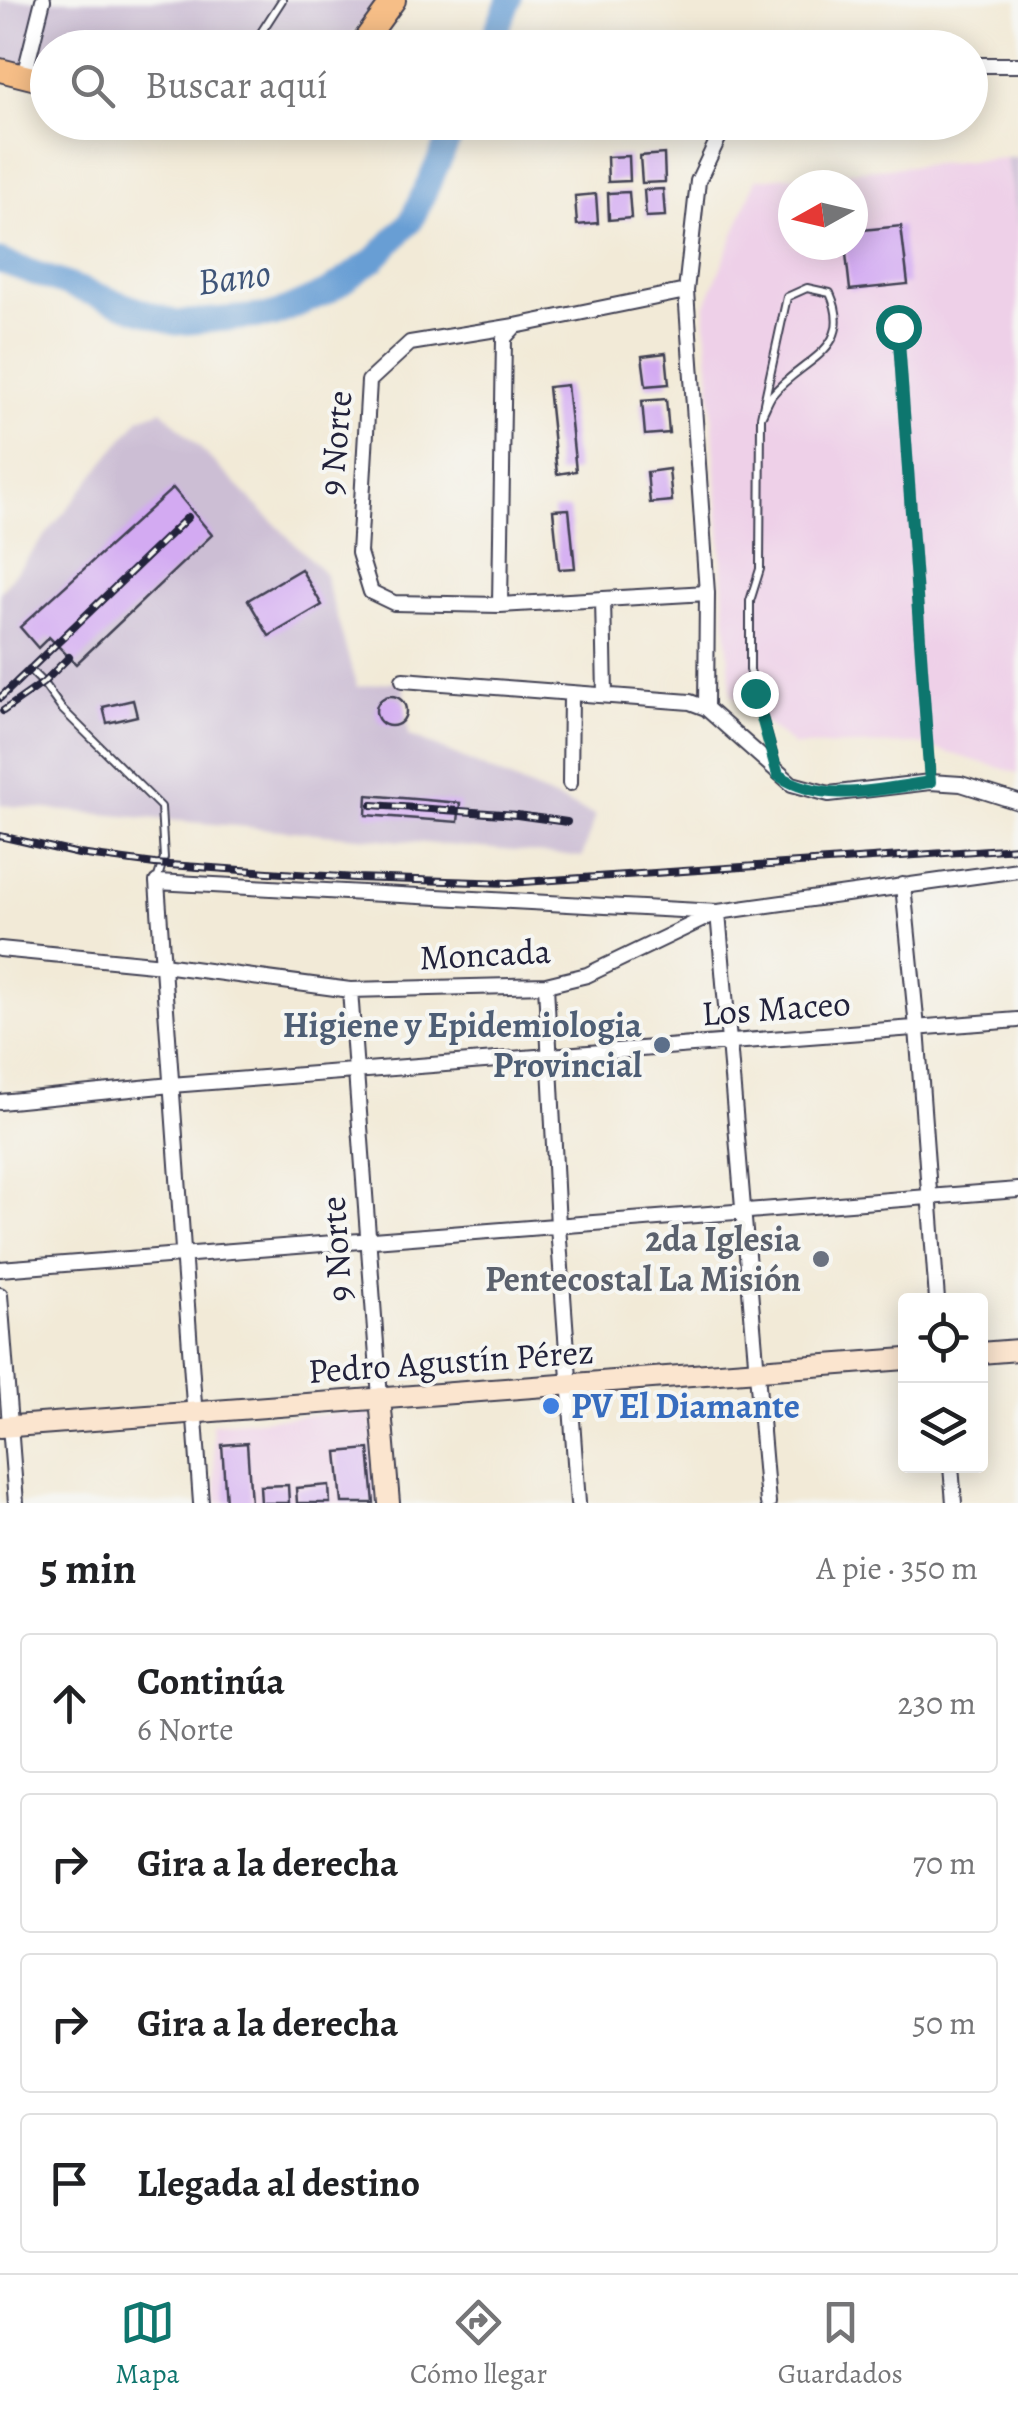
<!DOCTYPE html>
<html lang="es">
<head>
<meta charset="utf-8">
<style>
	body { margin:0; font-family:Alegreya,serif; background:#f6f6f6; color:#202124 }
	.controls { position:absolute; right:30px; bottom:30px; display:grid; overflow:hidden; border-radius:10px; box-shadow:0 5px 25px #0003 }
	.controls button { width:90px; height:90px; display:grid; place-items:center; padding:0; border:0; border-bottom:2px solid #e0e0e0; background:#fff; color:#202124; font:50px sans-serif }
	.compass { position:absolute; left:778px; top:170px; width:90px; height:90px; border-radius:50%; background:#fff; box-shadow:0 5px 25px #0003; rotate:262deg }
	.stop { position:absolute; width:30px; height:30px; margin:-22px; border:8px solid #0f766e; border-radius:50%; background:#fff }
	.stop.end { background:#0f766e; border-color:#fff; box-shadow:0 2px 10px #0008 }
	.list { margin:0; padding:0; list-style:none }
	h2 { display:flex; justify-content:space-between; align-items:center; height:130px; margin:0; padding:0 40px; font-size:42px }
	h2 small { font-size:32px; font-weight:400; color:#757577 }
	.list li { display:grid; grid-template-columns:65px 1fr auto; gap:30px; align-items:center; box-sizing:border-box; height:140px; margin:0 20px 20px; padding:0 20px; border:2px solid #e0e0e0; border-radius:10px }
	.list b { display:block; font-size:38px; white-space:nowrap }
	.list p { margin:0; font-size:32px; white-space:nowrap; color:#757577 }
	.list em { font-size:32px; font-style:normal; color:#757577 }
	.icon { flex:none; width:55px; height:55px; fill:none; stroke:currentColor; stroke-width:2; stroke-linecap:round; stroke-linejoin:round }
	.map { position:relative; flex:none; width:1018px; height:1503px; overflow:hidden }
	.search { position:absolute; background:#fff; box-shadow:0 5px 25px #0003; left:30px; right:30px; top:30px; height:110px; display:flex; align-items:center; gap:25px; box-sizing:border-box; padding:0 35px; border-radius:55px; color:#757577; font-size:38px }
	.sheet { height:770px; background:#fff }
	nav { display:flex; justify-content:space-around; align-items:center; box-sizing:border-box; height:140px; border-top:2px solid #e0e0e0; background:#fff; font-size:28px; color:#757577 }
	nav a { display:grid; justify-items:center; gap:5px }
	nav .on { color:#0f766e }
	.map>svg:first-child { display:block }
	.built { fill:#eed0e8; fill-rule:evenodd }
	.industrial { fill:#ccbed4 }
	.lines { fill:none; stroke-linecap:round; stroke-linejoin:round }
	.river { stroke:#679ed4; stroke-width:25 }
	.building { fill:#d3aaf2 }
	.lane-casing { stroke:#414052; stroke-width:10 }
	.street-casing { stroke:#414052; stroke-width:18 }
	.secondary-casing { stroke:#414052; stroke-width:24 }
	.primary-casing { stroke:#414052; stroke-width:26 }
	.lane { stroke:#fff; stroke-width:6 }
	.street { stroke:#fff; stroke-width:14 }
	.secondary { stroke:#fbe5cf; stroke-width:20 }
	.primary { stroke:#f6be87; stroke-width:22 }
	.rail-casing { stroke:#22223b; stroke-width:8 }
	.rail { stroke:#f6f6f2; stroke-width:4; stroke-dasharray:11; stroke-linecap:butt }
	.route { stroke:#0f766e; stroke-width:12 }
	.service-dot { fill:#5c6f8a; stroke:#f6f6f2; stroke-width:4 }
	.worship-dot { fill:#6b7280; stroke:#f6f6f2; stroke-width:4 }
	.shop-dot { fill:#3f7fe0; stroke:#f6f6f2; stroke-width:4 }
	.labels { text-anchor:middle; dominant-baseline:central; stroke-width:8; stroke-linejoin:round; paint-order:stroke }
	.street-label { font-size:35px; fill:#22223b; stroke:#f6f6f2 }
	.service-label { font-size:35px; font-weight:bold; fill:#4e5e75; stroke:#f6f6f2; text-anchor:end }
	.worship-label { font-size:35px; font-weight:bold; fill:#5b616d; stroke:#f6f6f2; text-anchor:end }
	.shop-label { font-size:35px; font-weight:bold; fill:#366cbe; stroke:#f6f6f2; text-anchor:start }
	.water-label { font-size:38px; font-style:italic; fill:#3e5478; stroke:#f6f6f2 }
</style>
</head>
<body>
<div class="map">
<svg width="1018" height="1503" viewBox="0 0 1018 1503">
	<rect width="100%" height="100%" fill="#f6f6f2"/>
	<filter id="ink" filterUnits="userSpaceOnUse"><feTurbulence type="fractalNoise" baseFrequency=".01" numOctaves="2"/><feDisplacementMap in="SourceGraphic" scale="20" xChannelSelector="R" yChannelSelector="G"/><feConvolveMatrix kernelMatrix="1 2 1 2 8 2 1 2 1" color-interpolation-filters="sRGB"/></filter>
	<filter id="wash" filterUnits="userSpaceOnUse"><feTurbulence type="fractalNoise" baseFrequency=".0048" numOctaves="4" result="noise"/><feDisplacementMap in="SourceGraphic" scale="40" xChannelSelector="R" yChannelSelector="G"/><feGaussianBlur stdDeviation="2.25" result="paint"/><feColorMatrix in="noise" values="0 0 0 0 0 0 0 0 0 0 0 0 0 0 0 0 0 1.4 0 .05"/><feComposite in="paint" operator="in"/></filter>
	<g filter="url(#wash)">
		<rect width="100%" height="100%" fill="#f2ead7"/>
		<path class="built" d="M1006 158 1018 231V773L918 744 794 746 731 694 705 307 756 179ZM793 185H853V245H793Z
			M371 1410 379 1503H217L212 1424Z"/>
		<path class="industrial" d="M0 0H381L343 47 48 48 47 72 0 61Z
			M1018 157V231L1006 158Z
			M162 410 324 573 357 687 403 680 409 735 595 816 582 857 0 805V592L140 418Z"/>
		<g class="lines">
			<path class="river" d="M489 48 509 0
				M0 261 176 323 274 315 329 291 375 259 411 221 457 122"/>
		</g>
		<g id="blocks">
			<path class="building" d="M664 154 665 182 642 183 640 156Z
				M629 156 630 181 608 182 607 157Z
				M663 189 665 216 646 217 644 190Z
				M629 192 631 218 609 220 608 193Z
				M596 194 598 223 577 225 575 196Z
				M901 226 908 284 850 290 845 245H853V231Z
				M666 353 669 384 646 386 642 356Z
				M567 385 576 471 557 474 548 387Z
				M666 399 669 433 645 435 642 401Z
				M669 469 672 501 650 503 647 472Z
				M173 488 212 535 76 664 49 637 38 648 20 627Z
				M569 509 575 568 559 569 553 510Z
				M301 569 322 605 269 636 248 600Z
				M376 711a15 15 0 1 1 30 0a15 15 0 1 1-30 0Z
				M133 700 137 716 107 723 103 707Z
				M367 795 460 803 458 822 366 815Z
				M247 1443 251 1503H226L222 1445Z
				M369 1449 374 1503H342L337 1452Z
				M288 1485 289 1503H261L260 1486Z
				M329 1485 330 1503H297L296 1488Z"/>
		</g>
	</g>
	<g filter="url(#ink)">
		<use href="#blocks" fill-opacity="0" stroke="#414052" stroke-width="2.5"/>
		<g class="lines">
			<defs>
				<path id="lane" d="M251 48 282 0
					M898 327 930 779
					M761 417 787 297 807 288 830 293C856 351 801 359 772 395 768 401 765 410 761 417L760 569 750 601V670L775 762
					M30 670 43 683 61 708 161 807 164 858 157 880"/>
				<path id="street" d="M970 65H1018
					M24 76 43 0
					M515 326 410 343 369 381 359 553 371 592 394 603 500 605 707 593
					M603 599 605 695
					M500 605 504 338 515 326 686 291
					M403 680 690 702 706 708 792 784 829 794 930 782 961 784 1018 802
					M706 708 707 593 686 291 698 181 726 122
					M570 783 571 695
					M903 885 917 1028 937 1300
					M0 949 163 965 350 990 546 985 587 975 718 912 1018 870
					M546 985 558 1226 578 1503
					M350 990 380 1398
					M0 1102 171 1085 1018 1020
					M0 1269 1018 1190
					M0 1295 16 1503
					M951 1466 954 1503
					M201 1503 157 882 718 912 768 1503"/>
				<path id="secondary" d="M980 1353 1018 1350
					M380 1398 389 1503
					M0 1427 906 1359"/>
				<path id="primary" d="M359 48 394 0
					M0 70 48 82"/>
			</defs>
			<use href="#lane" class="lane-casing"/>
			<use href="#street" class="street-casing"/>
			<use href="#secondary" class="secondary-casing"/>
			<use href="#primary" class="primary-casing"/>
			<use href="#lane" class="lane"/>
			<use href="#street" class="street"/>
			<use href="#secondary" class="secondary"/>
			<use href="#primary" class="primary"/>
			<defs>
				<path id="rail" d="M0 698 188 517
					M3 711 43 683 69 657
					M372 805 517 815 567 822
					M0 836 79 854 155 864 355 878 509 883 1018 848"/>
			</defs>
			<use href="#rail" class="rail-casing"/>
			<use href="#rail" class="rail"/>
		</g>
	</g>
	<g class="lines" filter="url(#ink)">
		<path class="route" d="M755 693 778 775C823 805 880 789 930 782L898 327"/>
	</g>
	<circle class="service-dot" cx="662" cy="1045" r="10"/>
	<circle class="worship-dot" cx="821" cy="1259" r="10"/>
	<circle class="shop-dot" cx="551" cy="1406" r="10"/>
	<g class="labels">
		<g class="street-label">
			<text transform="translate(335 443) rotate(-85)">9 Norte</text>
			<text transform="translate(485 954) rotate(-3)">Moncada</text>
			<text transform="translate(776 1008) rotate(-4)">Los Maceo</text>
			<text transform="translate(336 1249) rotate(-94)">9 Norte</text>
			<text transform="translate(451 1361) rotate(-4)">Pedro Agustín Pérez</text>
		</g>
		<g class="service-label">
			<text x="642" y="1025">Higiene y Epidemiologia<tspan x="642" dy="40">Provincial</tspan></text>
		</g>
		<g class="worship-label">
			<text x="801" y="1239">2da Iglesia<tspan x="801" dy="40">Pentecostal La Misión</tspan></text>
		</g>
		<g class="shop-label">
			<text x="571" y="1406">PV El Diamante</text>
		</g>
		<g class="water-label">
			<text transform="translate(234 277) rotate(-8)">Bano</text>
		</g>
	</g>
</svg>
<div class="controls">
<button><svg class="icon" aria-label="locate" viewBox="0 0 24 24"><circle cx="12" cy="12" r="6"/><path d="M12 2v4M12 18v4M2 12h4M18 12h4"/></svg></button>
<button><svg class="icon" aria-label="layers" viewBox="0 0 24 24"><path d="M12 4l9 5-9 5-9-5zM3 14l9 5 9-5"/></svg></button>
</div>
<svg class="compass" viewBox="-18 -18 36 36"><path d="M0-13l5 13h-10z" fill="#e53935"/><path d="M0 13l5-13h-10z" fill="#757577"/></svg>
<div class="stop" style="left:898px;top:327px"></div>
<div class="stop end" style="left:755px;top:693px"></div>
<div class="search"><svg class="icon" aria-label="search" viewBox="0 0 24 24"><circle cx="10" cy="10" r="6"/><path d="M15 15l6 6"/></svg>Buscar aquí</div>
</div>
<section class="sheet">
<h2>5 min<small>A pie · 350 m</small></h2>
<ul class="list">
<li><svg class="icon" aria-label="ahead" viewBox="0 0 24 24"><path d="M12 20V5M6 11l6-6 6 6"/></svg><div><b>Continúa</b><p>6 Norte</p></div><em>230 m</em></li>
<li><svg class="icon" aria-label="right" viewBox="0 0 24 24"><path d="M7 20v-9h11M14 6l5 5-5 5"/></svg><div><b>Gira a la derecha</b></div><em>70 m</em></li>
<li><svg class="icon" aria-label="right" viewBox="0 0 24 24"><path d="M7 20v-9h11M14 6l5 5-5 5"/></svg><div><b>Gira a la derecha</b></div><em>50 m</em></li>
<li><svg class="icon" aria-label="arrive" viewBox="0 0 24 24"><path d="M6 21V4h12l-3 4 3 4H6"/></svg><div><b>Llegada al destino</b></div></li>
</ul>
</section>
<nav>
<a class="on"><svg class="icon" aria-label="map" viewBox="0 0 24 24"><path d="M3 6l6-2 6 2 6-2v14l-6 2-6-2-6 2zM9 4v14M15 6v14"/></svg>Mapa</a>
<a><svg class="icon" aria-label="directions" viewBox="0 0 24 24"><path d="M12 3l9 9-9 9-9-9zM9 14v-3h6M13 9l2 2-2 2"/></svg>Cómo llegar</a>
<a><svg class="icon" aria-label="saved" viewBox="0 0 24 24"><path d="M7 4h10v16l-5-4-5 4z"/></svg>Guardados</a>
</nav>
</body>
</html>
